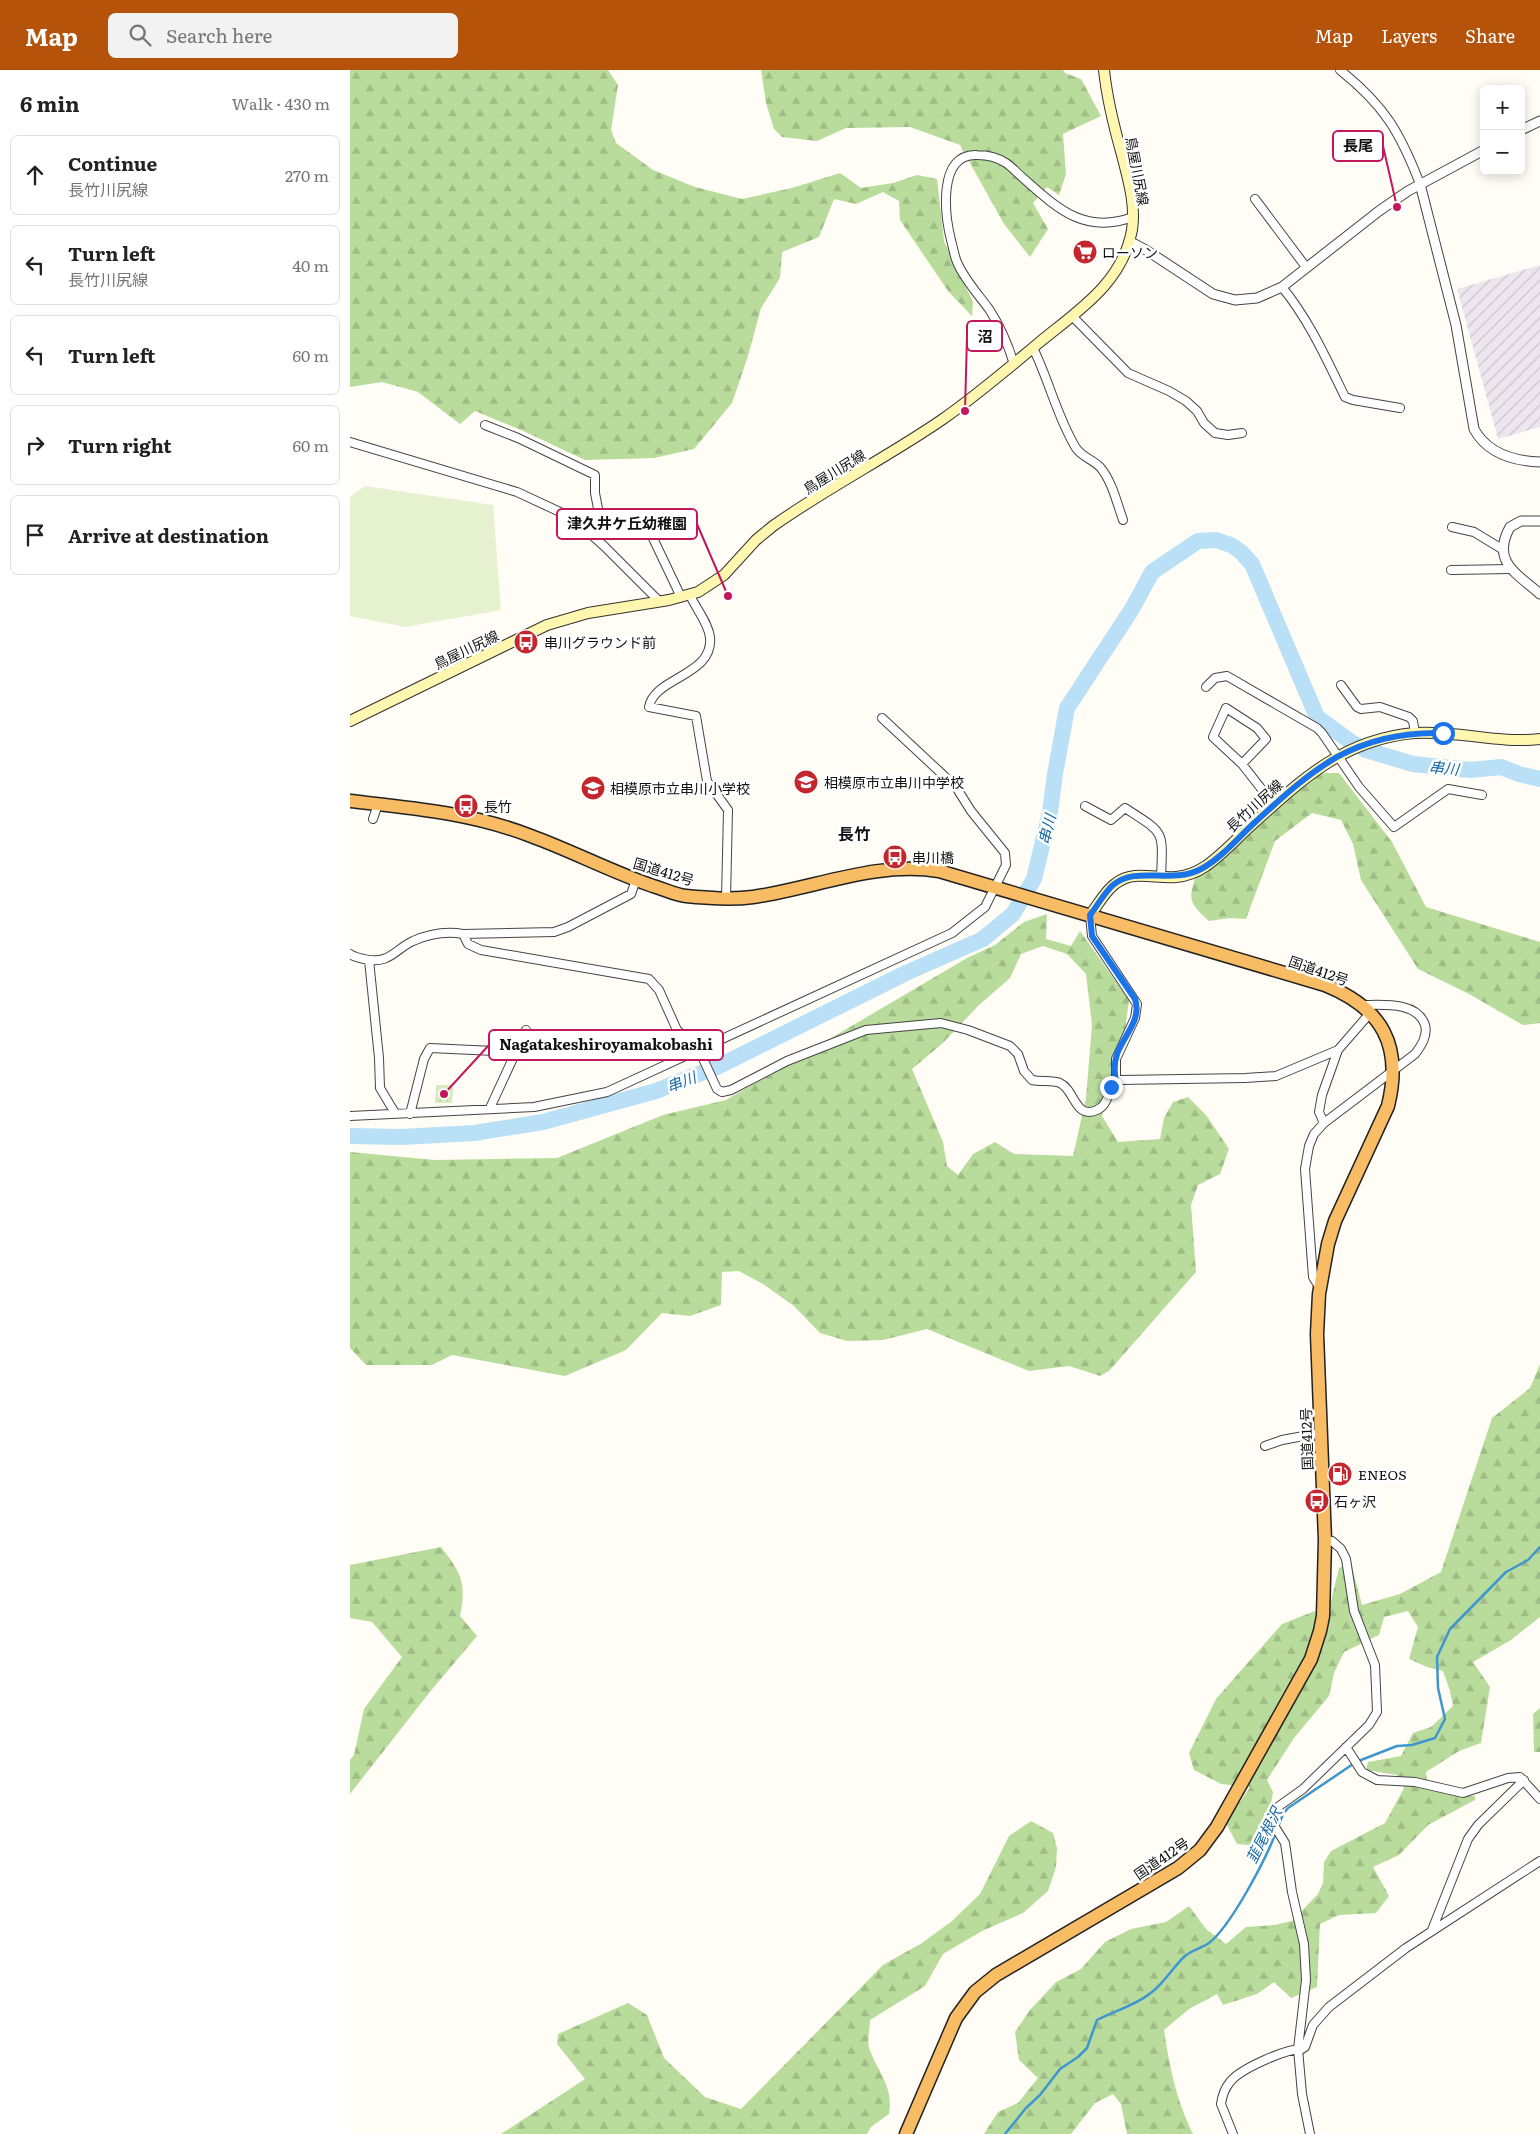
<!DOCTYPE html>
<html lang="en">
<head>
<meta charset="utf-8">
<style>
	body { margin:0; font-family:Literata,"Noto Sans JP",serif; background:#f2f2f2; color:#222 }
	.controls { position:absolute; right:15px; top:15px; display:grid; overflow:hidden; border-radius:8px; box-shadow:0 2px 12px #0003 }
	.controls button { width:45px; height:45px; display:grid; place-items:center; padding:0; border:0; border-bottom:1px solid #e0e0e0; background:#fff; color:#222; font:25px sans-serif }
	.stop { position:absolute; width:15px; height:15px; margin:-11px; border:4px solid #1a73e8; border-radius:50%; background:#fff }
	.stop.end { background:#1a73e8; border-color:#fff; box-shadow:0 1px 5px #0008 }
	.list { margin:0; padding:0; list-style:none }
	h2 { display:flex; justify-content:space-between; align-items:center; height:65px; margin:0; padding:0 20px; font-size:21px }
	h2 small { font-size:16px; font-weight:400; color:#767676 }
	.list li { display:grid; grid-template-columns:32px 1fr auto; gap:15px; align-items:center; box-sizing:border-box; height:80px; margin:0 10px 10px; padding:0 10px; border:1px solid #e0e0e0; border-radius:8px }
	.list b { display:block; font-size:19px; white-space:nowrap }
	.list p { margin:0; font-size:16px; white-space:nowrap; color:#767676 }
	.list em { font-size:16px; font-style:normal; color:#767676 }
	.icon { flex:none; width:28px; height:28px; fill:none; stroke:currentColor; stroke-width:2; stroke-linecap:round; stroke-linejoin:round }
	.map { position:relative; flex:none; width:1190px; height:2064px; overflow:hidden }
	header { display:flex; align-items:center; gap:30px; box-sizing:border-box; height:70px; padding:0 25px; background:#b45309; color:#fff }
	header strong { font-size:24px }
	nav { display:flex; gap:28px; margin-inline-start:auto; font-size:18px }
	.search { width:350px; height:45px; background:#f2f2f2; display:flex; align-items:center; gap:12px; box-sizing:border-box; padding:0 18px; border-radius:8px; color:#767676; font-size:19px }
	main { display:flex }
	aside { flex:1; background:#fff }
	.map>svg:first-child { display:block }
	.industrial { fill:url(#industrial-furrows) }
	.forest { fill:url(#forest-firs); fill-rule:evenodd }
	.park { fill:url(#park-crowns) }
	.pitch { fill:#e6f2cf }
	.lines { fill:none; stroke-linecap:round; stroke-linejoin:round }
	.stream { stroke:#3f96cf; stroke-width:2.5 }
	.river { stroke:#b9e0f7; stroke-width:16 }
	.minor-casing { stroke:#444; stroke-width:10 }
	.tertiary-casing { stroke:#444; stroke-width:11 }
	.secondary-casing { stroke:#333; stroke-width:12 }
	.trunk-casing { stroke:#222; stroke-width:15 }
	.minor { stroke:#fff; stroke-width:8 }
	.tertiary { stroke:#fff; stroke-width:9 }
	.secondary { stroke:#fff6b0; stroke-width:10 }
	.trunk { stroke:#f7bc64; stroke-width:12 }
	.route { stroke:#1a73e8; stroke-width:6 }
	.labels { text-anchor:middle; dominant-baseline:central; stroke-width:5; stroke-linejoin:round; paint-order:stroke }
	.street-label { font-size:14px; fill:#111; stroke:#fff }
	.poi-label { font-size:14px; fill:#111; stroke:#fff; text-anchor:start }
	.water-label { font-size:15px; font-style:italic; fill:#1768a6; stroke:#fff }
	.quarter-label { font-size:16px; font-weight:bold; fill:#111; stroke:#fff }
	.leader { fill:none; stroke:#c2185b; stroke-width:2 }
	.callout-dot { fill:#c2185b; stroke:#fff; stroke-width:2 }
	.callout { fill:#fff; stroke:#c2185b; stroke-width:2 }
	.callout-label { font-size:15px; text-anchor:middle; font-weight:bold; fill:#111 }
</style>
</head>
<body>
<header>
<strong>Map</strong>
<div class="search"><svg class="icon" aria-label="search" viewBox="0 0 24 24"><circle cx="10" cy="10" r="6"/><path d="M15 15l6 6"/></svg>Search here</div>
<nav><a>Map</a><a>Layers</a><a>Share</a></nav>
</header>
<main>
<aside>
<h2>6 min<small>Walk · 430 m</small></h2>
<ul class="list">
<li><svg class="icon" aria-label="ahead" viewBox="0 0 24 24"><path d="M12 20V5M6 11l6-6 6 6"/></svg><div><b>Continue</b><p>長竹川尻線</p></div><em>270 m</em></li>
<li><svg class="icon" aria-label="left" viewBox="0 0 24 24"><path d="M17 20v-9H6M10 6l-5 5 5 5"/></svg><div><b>Turn left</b><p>長竹川尻線</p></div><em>40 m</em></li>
<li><svg class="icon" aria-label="left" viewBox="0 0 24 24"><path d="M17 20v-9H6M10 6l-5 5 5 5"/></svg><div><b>Turn left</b></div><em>60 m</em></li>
<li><svg class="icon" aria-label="right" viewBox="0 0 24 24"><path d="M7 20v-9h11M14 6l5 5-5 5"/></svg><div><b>Turn right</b></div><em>60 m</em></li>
<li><svg class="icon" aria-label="arrive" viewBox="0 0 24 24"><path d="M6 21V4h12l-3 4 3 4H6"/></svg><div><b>Arrive at destination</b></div></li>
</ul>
</aside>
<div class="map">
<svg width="1190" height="2064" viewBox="0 0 1190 2064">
	<defs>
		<pattern id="industrial-furrows" width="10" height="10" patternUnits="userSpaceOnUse" patternTransform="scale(1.25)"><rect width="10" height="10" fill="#eee6ef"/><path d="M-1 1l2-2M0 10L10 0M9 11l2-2" fill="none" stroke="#cbc4cc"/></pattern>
		<pattern id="forest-firs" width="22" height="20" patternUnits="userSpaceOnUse" patternTransform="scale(1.25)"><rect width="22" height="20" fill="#b9dc9c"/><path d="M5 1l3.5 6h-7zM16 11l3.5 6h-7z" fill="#9ebc85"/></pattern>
		<pattern id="park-crowns" width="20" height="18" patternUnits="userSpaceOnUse" patternTransform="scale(1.25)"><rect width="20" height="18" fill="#d5ebbd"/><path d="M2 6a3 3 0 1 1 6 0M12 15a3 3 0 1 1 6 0" fill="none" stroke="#b6c8a1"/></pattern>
	</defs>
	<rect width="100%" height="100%" fill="#fffdf5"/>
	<path class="industrial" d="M1190 195V357L1148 369 1107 219Z"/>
	<path class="forest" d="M0 0H258L268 15 261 60 266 73 303 100 345 117 392 129 442 118 490 103 511 118 543 113 567 105 587 109 594 171 623 232 622 246 598 221 550 150 549 131 533 122 506 134 484 129 469 167 432 182 430 208 411 238 398 286 382 333 344 379 304 388 235 390 171 360 125 341 110 354 68 322 32 312 0 317Z
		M411 0H713L715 3 731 9 751 46 713 64 716 104 709 125 697 117 683 133 698 159 680 187 654 154 610 75 560 57 496 58 467 71 432 67 424 59 416 33Z
		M968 703H989L1042 772 1076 837 1190 872V953L1173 955 1119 924 1068 899 1011 810 1003 774 991 750 962 743 925 771 896 849 880 848 859 851C838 832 838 829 847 803Z
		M697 844 696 869 721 876 730 861 779 930 770 997 760 1014 752 1046 768 1072 810 1069 814 1048 823 1032 838 1027 856 1045 879 1079 870 1104 848 1115 841 1135 846 1202 759 1301 750 1306 719 1296 679 1301 577 1259 533 1270 497 1271 470 1263 444 1236 413 1214 389 1201 372 1202 371 1235 340 1246 312 1243 276 1280 215 1306 102 1285 82 1295H16L0 1278V1082L85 1090 207 1088 313 1045 376 1030 617 888 645 875 674 852ZM693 876 717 884 736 904 742 955 736 1028 723 1086 664 1084 645 1072 623 1084 608 1105 597 1096 593 1072 562 999 593 973 628 936 660 908 671 884Z
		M1190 1294V1547L1161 1570 1123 1592 1140 1617 1131 1673 1109 1681 1076 1702 1078 1720 1125 1726V1730L1078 1755 1049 1785 1023 1797 1039 1826 1026 1843 989 1845 970 1854 967 1917 941 1928 924 1912 907 1924 873 1935 867 1924 839 1939 814 1960C820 1999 826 2029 843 2064H777L771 2034 763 2024 745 2033 721 2064H634L648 2042 668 2033 688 2008 669 1990 665 1962 680 1940 706 1912 731 1899 755 1872 781 1859 816 1852 839 1836 856 1859 876 1874 896 1857 924 1855 942 1851 968 1824 973 1813 974 1792 981 1781 1035 1753 1054 1718 1047 1705 1016 1700 1018 1692 1051 1686 1063 1663 1081 1657 1103 1636 1100 1621 1093 1601 1077 1597 1059 1589 1068 1557 1058 1541 1034 1547 1029 1565 994 1582 984 1603 979 1626 944 1668 917 1710 923 1722 916 1765 910 1776 887 1774 876 1753 900 1717 871 1714 844 1700 839 1683 866 1629 932 1554 980 1535 989 1498 1001 1493 1012 1535 1050 1524 1091 1502 1142 1348 1180 1318Z
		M91 1477C111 1503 117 1512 110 1546L127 1566 79 1623 0 1724V1690L4 1685 14 1639 52 1587 22 1552 0 1548V1495Z
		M1190 1638V1682H1184L1183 1644Z
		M681 1751 703 1763 707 1778 706 1797 698 1821 673 1843 632 1861 593 1884 575 1916 520 1950C520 1958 517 1970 519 1978 527 2001 544 2016 539 2044L521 2057 517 2064H151L235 2009 207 1974 208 1964 278 1933 297 1945 314 1988 355 2027 391 2039 533 1895 572 1873 602 1851 630 1824 659 1766Z"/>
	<path class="park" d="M86 1015H103L102 1033H85Z"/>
	<path class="pitch" d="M15 416 143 435 151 540 55 557 0 546V427Z"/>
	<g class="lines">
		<path class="stream" d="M928 1757 933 1744 938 1738 1006 1692 1047 1676 1062 1675 1085 1668 1095 1649 1088 1618 1087 1587 1100 1559 1156 1502 1178 1490 1190 1477
			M655 2064 676 2038 690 2025 710 1999 728 1987 737 1978 747 1950C766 1940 785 1936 802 1922 815 1912 823 1897 835 1886 842 1880 852 1878 859 1873 881 1856 916 1789 926 1762"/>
		<path class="river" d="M0 1066 52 1067 124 1063 193 1052 306 1021 369 996 556 903 633 869 663 844 684 809 700 742 705 704 717 638 782 539 802 502 848 471 866 470 881 475 891 482 902 494 967 647 1001 672 1016 680 1063 694 1120 700 1151 697 1169 704 1190 709"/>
		<defs>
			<path id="minor" d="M990 0C1034 35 1050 62 1070 114
				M905 129 956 197
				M932 217C959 250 976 288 995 327L1003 330 1050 338
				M722 246 778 303 819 321 836 331 847 341 854 353 865 363 878 365 892 363
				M683 278C699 310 707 347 726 378 732 387 742 389 750 397 762 411 767 433 773 450
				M664 294C658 274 650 256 639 239 628 224 614 209 607 192 604 185 603 177 601 170 595 146 587 83 627 85 636 85 647 87 656 93 662 97 667 103 673 108 707 138 734 165 783 147
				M135 355 168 368 245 405V423L250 449 243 466
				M0 372 167 422 223 448 255 477 309 531
				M291 443 331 527
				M1102 457 1124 462 1152 479
				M1101 500 1161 499
				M340 525C346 539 358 552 360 567 364 606 304 607 299 637L346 646 357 711 378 740 376 829
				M991 615 1007 637 1011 639 1030 637 1059 647 1063 651 1065 663
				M856 617 865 608 877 606 967 658 972 663 1009 717 1044 757 1098 719 1132 725
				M892 694 916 669 907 658 876 638 863 667 892 694 924 735
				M735 736 761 750 775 738C815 764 813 759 811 807
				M23 749 28 734
				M286 810 281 824 218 857 204 862 113 864 118 874 131 880 299 909 309 920 327 960 349 980 367 1019 372 1022 381 1020 437 991 516 960 591 953 618 960 660 976 668 984 674 1001 682 1010C691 1012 702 1010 710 1013 725 1020 725 1050 747 1040 761 1034 756 1016 770 1010L895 1008 926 1006 988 980 1021 942
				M740 845 742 866 787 934 785 948 766 989V1012
				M0 884C4 887 9 888 14 889 39 895 44 880 63 871 79 864 96 861 113 864
				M19 890 29 988 30 1018 45 1043
				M140 1038 176 960
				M60 1044 74 989 80 978 165 982
				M0 1046 184 1037 257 1022 602 863 635 837 656 795 655 783 621 741 606 717 532 648
				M974 1053 969 1042 972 1025 988 980
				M970 1218 963 1207 955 1099 959 1076 964 1064 974 1053 1065 984C1071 976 1078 966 1075 955 1067 931 1032 935 1012 935
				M915 1376 932 1370 970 1363
				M996 1677 1012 1702 1027 1710 1065 1712 1113 1723 1158 1708 1170 1707 1190 1729
				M1082 1860 1118 1769 1128 1755 1174 1710
				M883 2064 871 2034C872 2027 875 2018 880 2012 890 1999 935 1979 952 1979L955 1977 963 1955 979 1937 1056 1878 1190 1791
				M960 2064 952 2024 948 1979 956 1910 954 1874 942 1822 935 1773 920 1749 925 1739 953 1719 1019 1655 1027 1642 1025 1595 1004 1541 996 1489 991 1479 982 1471 975 1470"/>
			<path id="tertiary" d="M1171 60 1190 51
				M1070 114 1106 255 1124 359C1137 383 1164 391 1190 392
				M779 171 796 180 863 224 885 230 907 228 932 217 1029 141 1058 121 1134 80
				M1190 451H1171L1160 457C1141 491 1166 503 1190 524"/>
			<path id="secondary" d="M0 651 197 555 238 543 319 530 348 522 374 505 406 470 423 456C478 417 538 387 593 349 627 325 659 298 691 271 729 240 773 212 782 160 786 134 778 109 772 85 764 57 757 29 754 0
				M740 845C748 835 755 821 765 814 783 799 805 809 826 807 837 806 847 802 856 796 870 786 883 773 895 761 947 714 991 669 1065 663 1107 660 1149 674 1190 669"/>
			<path id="trunk" d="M0 731C62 738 122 743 181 766 222 781 262 802 303 816 314 819 325 825 336 826 358 828 381 830 403 827 466 818 525 791 589 801L975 915C1032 938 1053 975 1038 1036L985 1151 978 1174 969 1224 967 1264 975 1470 973 1546 970 1561 961 1589 867 1757 850 1780 828 1798 646 1905 625 1922 606 1948 556 2064"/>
		</defs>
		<use href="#minor" class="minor-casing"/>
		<use href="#tertiary" class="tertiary-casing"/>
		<use href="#secondary" class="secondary-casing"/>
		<use href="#trunk" class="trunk-casing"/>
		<use href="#minor" class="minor"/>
		<use href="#tertiary" class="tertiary"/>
		<use href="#secondary" class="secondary"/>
		<use href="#trunk" class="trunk"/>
	</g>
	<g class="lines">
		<path class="route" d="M761 1017 766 1012C764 1002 764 993 767 984 774 965 792 950 785 929L742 866 740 845C748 835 754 823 763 815 787 795 821 815 851 799 870 789 886 770 902 755 964 698 1004 661 1093 663"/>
	</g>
	<defs>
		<symbol id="supermarket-disc" viewBox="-11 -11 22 22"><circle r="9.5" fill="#c4262e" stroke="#fff"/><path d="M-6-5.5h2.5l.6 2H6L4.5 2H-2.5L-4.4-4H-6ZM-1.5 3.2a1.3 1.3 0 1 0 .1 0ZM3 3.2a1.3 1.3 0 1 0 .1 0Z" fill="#fff"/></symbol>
		<symbol id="bus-disc" viewBox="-11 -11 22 22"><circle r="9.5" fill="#c4262e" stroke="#fff"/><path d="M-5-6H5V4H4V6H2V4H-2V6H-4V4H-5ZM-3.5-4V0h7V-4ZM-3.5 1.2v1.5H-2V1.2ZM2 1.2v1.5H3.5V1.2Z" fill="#fff"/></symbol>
		<symbol id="school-disc" viewBox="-11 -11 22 22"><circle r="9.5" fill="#c4262e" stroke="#fff"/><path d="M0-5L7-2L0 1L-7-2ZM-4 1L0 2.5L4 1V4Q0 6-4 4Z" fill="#fff"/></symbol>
		<symbol id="fuel-disc" viewBox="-11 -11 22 22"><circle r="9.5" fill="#c4262e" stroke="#fff"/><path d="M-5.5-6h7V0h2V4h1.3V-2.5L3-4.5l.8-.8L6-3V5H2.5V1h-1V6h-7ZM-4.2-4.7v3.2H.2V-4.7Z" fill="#fff"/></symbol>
	</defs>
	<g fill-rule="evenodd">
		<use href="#supermarket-disc" x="721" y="168" width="28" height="28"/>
		<use href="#bus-disc" x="162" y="558" width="28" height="28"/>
		<use href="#school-disc" x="442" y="698" width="28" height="28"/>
		<use href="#school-disc" x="229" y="704" width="28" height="28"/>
		<use href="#bus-disc" x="102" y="722" width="28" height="28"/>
		<use href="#bus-disc" x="531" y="773" width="28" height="28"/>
		<use href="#fuel-disc" x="976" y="1390" width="28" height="28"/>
		<use href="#bus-disc" x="953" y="1417" width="28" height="28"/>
	</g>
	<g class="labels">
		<g class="street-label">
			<text transform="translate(788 101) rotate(79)">鳥屋川尻線</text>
			<text transform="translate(484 401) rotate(-32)">鳥屋川尻線</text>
			<text transform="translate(116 579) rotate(-26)">鳥屋川尻線</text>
			<text transform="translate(904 735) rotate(-42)">長竹川尻線</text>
			<text transform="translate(314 801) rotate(17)">国道412号</text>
			<text transform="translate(969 900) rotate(19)">国道412号</text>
			<text transform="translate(956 1369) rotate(-92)">国道412号</text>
			<text transform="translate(811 1788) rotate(-34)">国道412号</text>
		</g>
		<g class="poi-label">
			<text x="752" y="182">ローソン</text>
			<text x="194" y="572">串川グラウンド前</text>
			<text x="474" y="712">相模原市立串川中学校</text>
			<text x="260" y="718">相模原市立串川小学校</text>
			<text x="134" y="736">長竹</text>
			<text x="562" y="787">串川橋</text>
			<text x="1008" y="1404">ENEOS</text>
			<text x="984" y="1431">石ヶ沢</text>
		</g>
		<g class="water-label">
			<text transform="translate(1094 697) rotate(6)">串川</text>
			<text transform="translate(696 759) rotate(-76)">串川</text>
			<text transform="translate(331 1011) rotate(-21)">串川</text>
			<text transform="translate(913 1765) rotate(-63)">韮尾根沢</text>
		</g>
		<g class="quarter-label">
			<text x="504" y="763">長竹</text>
		</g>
	</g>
	<path class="leader" d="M1047 137L1033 76M615 341L617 266M378 526L347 454M94 1024L139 975"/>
	<g class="callout-dot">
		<circle cx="1047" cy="137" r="5"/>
		<circle cx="615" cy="341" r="5"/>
		<circle cx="378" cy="526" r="5"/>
		<circle cx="94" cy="1024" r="5"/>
	</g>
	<g class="callout">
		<rect x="983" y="61" width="50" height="30" rx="5"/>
		<rect x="617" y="251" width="35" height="30" rx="5"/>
		<rect x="207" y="439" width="140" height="30" rx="5"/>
		<rect x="139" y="960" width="234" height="30" rx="5"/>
	</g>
	<g class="callout-label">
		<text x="1008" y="81">長尾</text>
		<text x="635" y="272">沼</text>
		<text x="277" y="459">津久井ケ丘幼稚園</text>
		<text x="256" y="980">Nagatakeshiroyamakobashi</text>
	</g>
</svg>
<div class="controls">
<button>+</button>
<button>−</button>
</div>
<div class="stop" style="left:1093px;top:663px"></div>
<div class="stop end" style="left:761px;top:1017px"></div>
</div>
</main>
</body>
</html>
